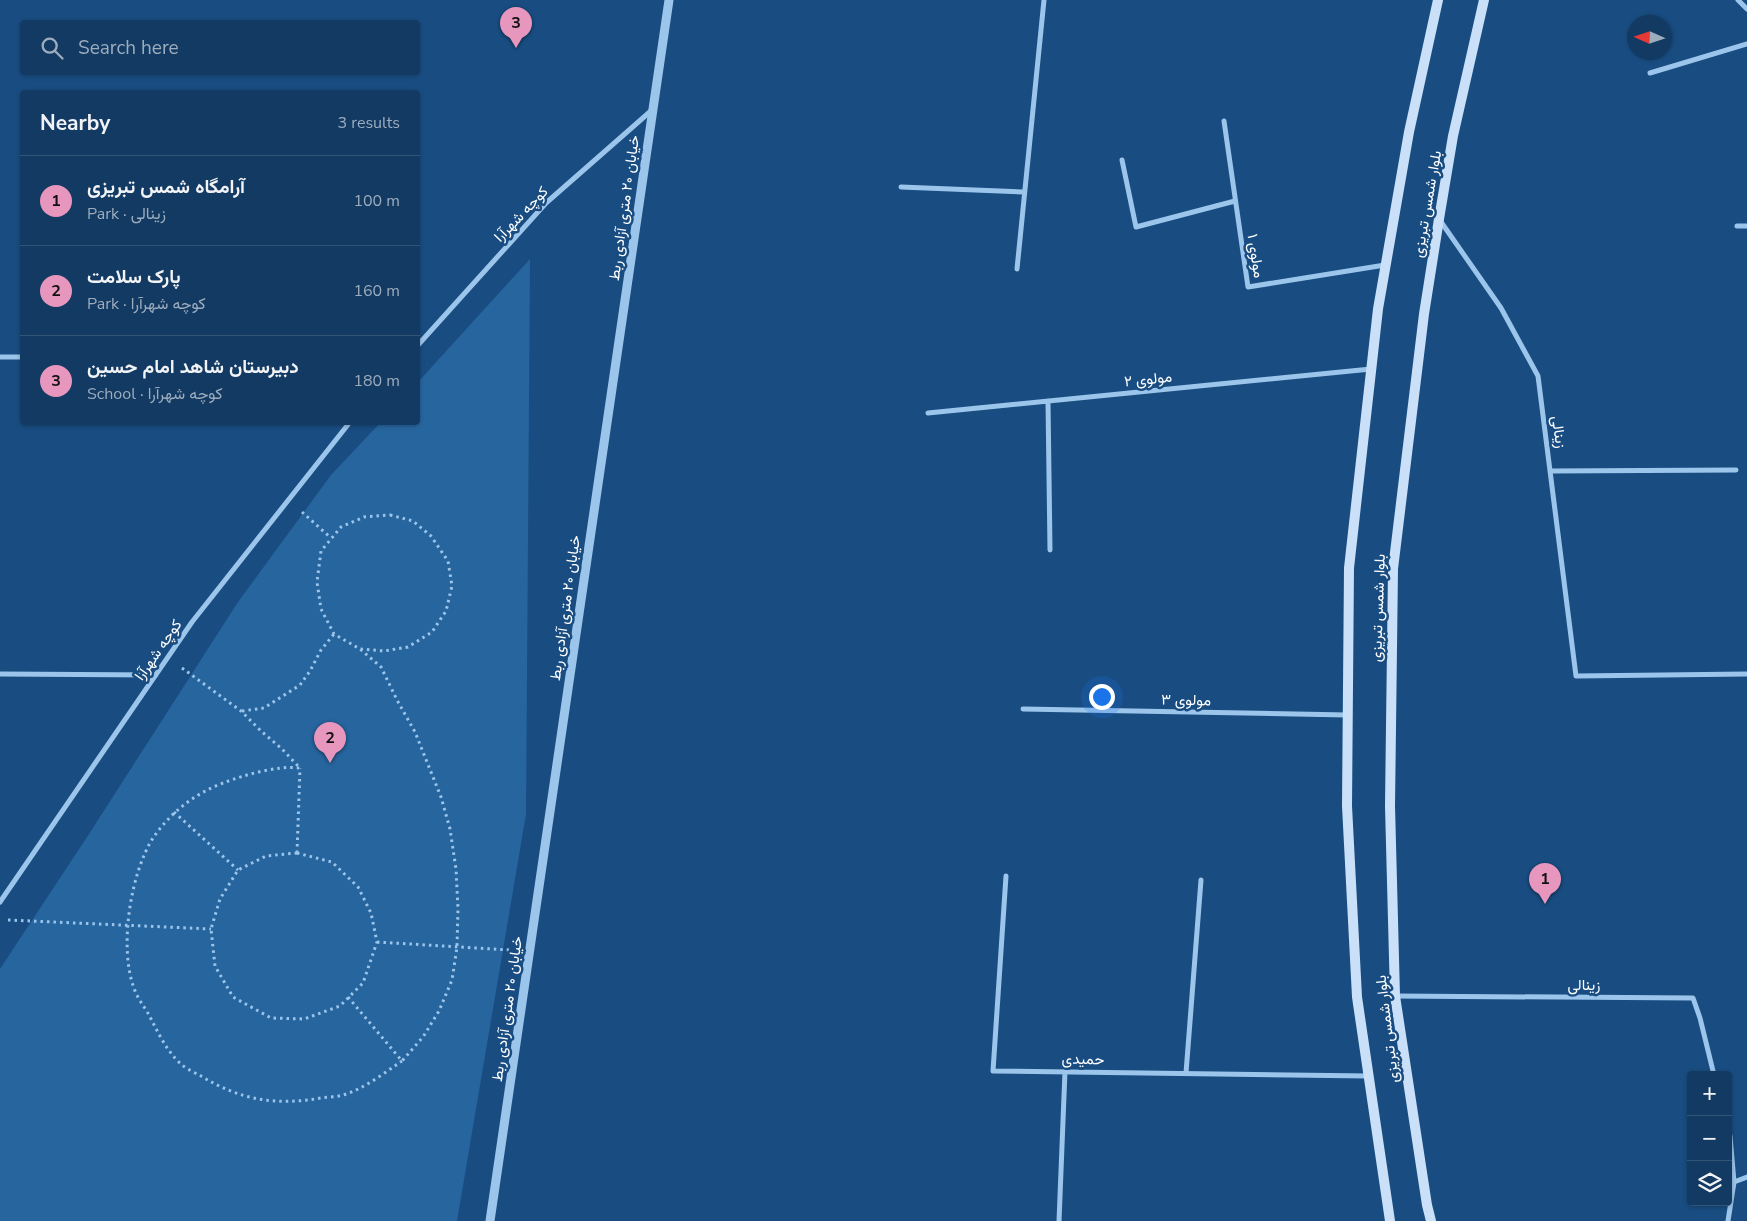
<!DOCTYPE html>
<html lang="en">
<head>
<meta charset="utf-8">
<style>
	body { margin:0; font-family:"Nunito Sans",Vazirmatn,sans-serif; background:#1c4168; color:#f1f3f6 }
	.controls { position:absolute; right:15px; bottom:15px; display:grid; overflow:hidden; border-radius:5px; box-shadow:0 1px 4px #0004 }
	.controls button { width:45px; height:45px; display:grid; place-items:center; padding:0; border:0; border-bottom:1px solid #325477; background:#133a62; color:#f1f3f6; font:25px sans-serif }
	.compass { position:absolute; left:1627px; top:15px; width:45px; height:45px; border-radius:50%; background:#133a62; box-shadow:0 1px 4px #0004; rotate:273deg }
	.you { position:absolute; left:1101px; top:696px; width:18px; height:18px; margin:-12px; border:4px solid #fff; border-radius:50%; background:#1a73e8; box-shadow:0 0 0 8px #1a73e833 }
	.badge { display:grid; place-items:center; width:32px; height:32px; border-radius:50%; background:#e797bd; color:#111; font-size:16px; font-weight:700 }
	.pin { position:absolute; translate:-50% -41px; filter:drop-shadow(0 1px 2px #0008) }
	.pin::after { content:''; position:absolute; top:26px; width:18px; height:15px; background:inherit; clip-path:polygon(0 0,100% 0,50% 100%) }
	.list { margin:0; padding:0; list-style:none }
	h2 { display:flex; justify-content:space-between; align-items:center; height:65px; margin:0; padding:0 20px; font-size:21px }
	h2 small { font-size:16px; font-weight:400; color:#9dadbe }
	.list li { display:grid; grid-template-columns:32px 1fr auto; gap:15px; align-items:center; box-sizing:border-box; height:90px; padding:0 20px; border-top:1px solid #325477 }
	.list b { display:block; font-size:19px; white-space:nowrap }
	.list p { margin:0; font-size:16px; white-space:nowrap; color:#9dadbe }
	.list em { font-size:16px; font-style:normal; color:#9dadbe }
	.icon { flex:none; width:28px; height:28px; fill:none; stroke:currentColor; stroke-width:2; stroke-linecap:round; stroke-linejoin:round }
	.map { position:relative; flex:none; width:1747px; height:1221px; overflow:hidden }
	.search { position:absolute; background:#133a62; box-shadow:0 1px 4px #0004; left:20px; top:20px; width:400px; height:55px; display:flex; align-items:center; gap:12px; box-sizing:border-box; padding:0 18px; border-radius:5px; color:#9dadbe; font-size:19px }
	.panel { position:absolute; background:#133a62; box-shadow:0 1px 4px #0004; left:20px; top:90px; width:400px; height:335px; border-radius:5px }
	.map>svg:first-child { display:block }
	.green { fill:#27659f }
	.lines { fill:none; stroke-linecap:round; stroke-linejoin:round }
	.path { stroke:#9cc5eb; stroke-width:3; stroke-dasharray:2.5 4; stroke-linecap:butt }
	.minor { stroke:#9cc5eb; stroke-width:5 }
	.tertiary { stroke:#9cc5eb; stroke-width:9 }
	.secondary { stroke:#c9e0f8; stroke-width:10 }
	.labels { text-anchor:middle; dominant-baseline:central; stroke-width:5; stroke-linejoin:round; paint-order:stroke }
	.street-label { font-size:15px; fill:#fff; stroke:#194d82 }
</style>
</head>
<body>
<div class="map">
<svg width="1747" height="1221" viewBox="0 0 1747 1221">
	<rect width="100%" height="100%" fill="#194d82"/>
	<path class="green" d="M530 259 526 814 457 1221H0V969L89 834 238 602 331 475 380 423 418 422V382Z"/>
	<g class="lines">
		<path class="path" d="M302 512 331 538
			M390 515 413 521 431 536 448 561 452 586 446 611 432 632 408 647 384 651 360 649 334 634 321 609 317 582 321 551 341 527 364 517Z
			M182 668 241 711 261 731 282 749 300 768C278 765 244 775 223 783 194 794 170 813 153 838 130 874 119 949 134 988 137 998 144 1006 149 1015 158 1032 166 1051 182 1065 187 1069 195 1073 201 1076 240 1100 276 1106 321 1098 328 1097 336 1097 343 1095 364 1089 384 1073 402 1061
			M242 711 264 708 300 685 310 671 321 650 334 634
			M174 812 238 870
			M297 853 332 862 358 887 371 913 377 942 363 983 340 1006 304 1019 271 1018 233 997 215 966 211 929 220 899 238 870 266 856Z
			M297 853 300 768
			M8 920 211 929
			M377 942 509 950
			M348 997 402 1061 423 1037 439 1011 452 980 457 947 458 909 456 869 450 829 441 797 415 732 397 700 381 667 360 649"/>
		<path class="minor" d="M1738 0 1747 9
			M1650 73 1747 44
			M1224 121 1248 287 1385 265
			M1122 160 1136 227 1235 201
			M901 187 1024 192
			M1439 219 1501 308 1538 376 1576 676 1747 674
			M1737 226H1747
			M1017 269 1044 0
			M418 345 546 203 652 110
			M0 357H22
			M1048 401 1050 550
			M928 413 1371 369
			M1551 471 1736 470
			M0 674 156 675
			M1023 709 1347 715
			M1006 876 993 1071 1368 1076
			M0 902 192 622 350 422
			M1395 996 1693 998 1700 1018 1714 1075
			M1186 1073 1201 880
			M1734 1182 1747 1177
			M1059 1221 1065 1071
			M1728 1221 1734 1182 1730 1136 1728 1128"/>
		<path class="tertiary" d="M490 1221 669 0"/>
		<path class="secondary" d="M1390 1221 1357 997 1347 806 1349 568 1378 309 1409 132 1438 0
			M1431 1221 1427 1205 1395 996 1390 806 1393 569 1424 314 1439 219 1453 136 1484 0"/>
	</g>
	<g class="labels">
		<g class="street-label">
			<text transform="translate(1427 204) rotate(-80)">بلوار شمس تبریزی</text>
			<text transform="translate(624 208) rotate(-82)">خیابان ۲۰ متری آزادی ربط</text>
			<text transform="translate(521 214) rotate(-46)">کوچه شهرآرا</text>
			<text transform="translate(1256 256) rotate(81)">مولوی ۱</text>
			<text transform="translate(1148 379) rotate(-6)">مولوی ۲</text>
			<text transform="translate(1559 432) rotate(82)">زینالی</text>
			<text transform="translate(565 608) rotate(-82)">خیابان ۲۰ متری آزادی ربط</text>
			<text transform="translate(1378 608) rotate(-88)">بلوار شمس تبریزی</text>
			<text transform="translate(158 650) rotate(-55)">کوچه شهرآرا</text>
			<text transform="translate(1186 700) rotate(1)">مولوی ۳</text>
			<text x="1584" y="985">زینالی</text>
			<text transform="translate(507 1009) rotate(-82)">خیابان ۲۰ متری آزادی ربط</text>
			<text transform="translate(1387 1029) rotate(-97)">بلوار شمس تبریزی</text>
			<text transform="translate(1083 1059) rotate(1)">حمیدی</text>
		</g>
	</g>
</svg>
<div class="controls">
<button>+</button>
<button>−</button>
<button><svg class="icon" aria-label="layers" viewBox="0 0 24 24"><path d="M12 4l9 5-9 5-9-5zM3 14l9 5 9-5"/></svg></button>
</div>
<svg class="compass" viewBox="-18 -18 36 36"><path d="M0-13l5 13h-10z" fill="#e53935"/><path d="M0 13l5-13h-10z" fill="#9dadbe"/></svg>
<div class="you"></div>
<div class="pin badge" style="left:1545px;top:904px">1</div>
<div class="pin badge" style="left:330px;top:763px">2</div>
<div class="pin badge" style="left:516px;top:48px">3</div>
<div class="search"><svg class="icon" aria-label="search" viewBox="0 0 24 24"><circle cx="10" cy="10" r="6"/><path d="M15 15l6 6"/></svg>Search here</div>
<section class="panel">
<h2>Nearby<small>3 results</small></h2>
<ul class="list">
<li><span class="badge">1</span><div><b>آرامگاه شمس تبریزی</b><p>Park · زینالی</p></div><em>100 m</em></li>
<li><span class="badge">2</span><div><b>پارک سلامت</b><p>Park · کوچه شهرآرا</p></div><em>160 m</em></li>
<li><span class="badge">3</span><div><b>دبیرستان شاهد امام حسین</b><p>School · کوچه شهرآرا</p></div><em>180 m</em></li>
</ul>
</section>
</div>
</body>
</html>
